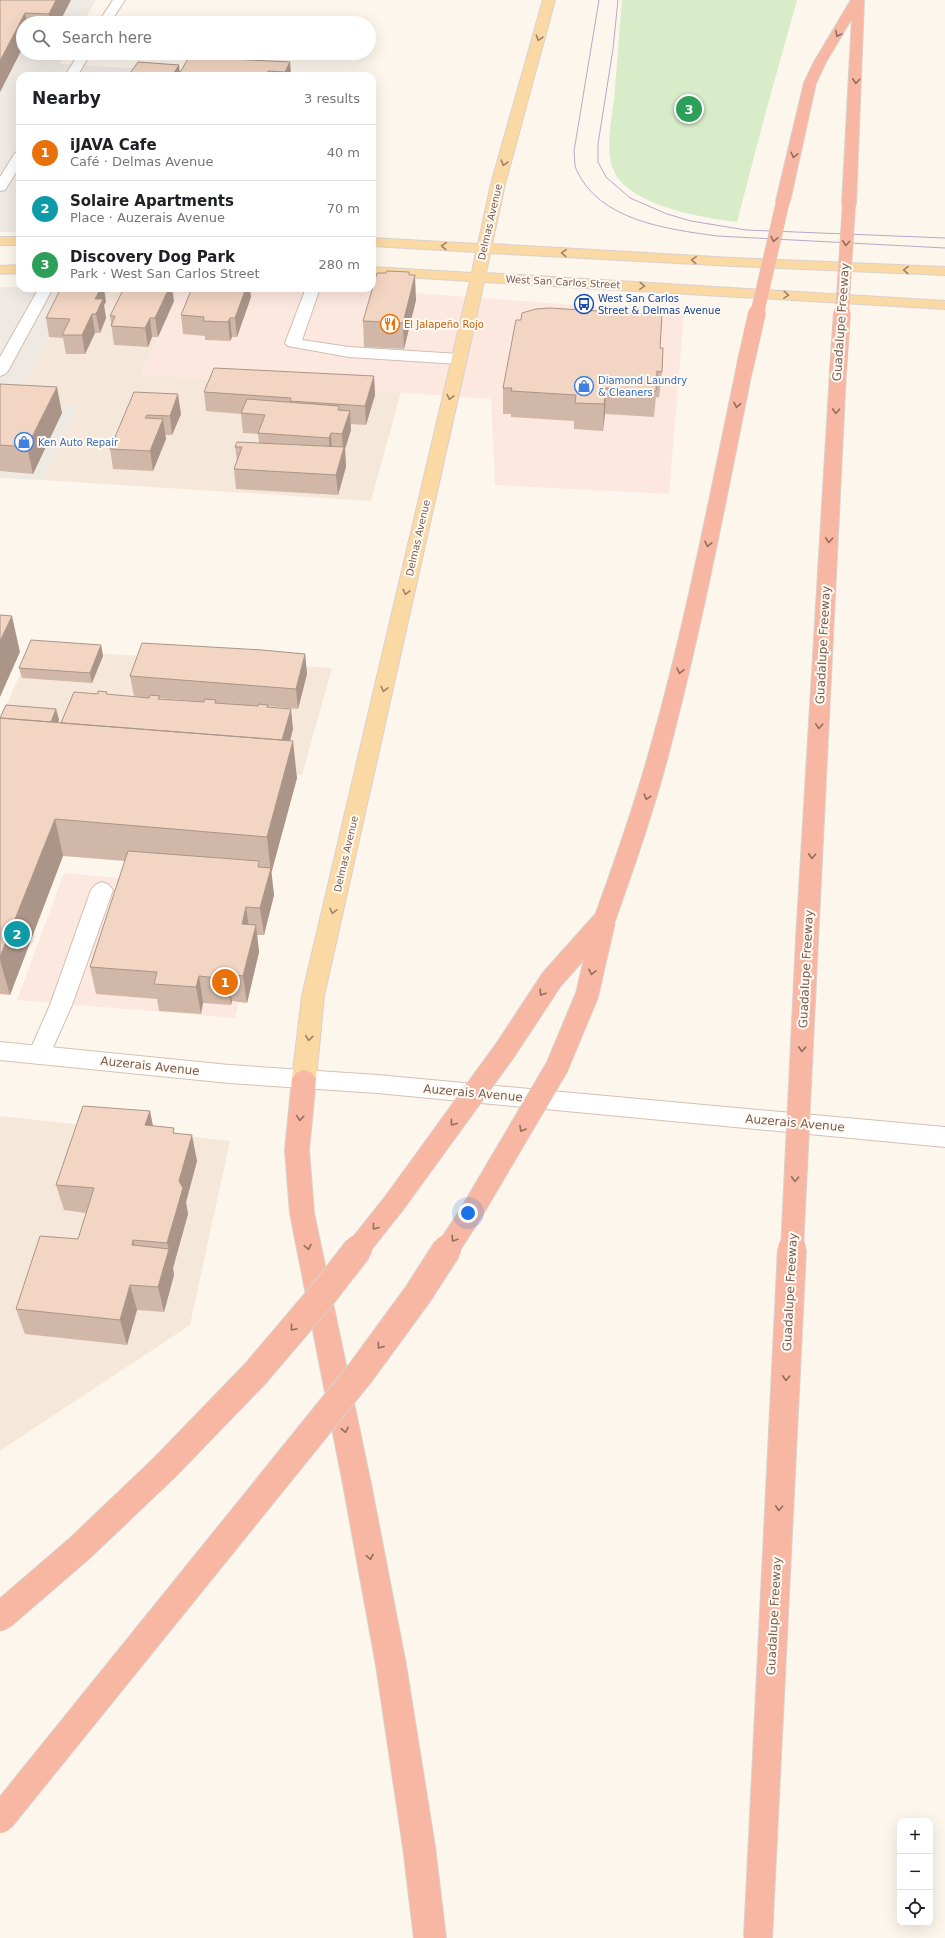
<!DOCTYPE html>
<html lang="en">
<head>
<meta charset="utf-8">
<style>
	body { margin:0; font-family:"DejaVu Sans",sans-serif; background:#f6f6f6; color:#202124 }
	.controls { position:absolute; right:12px; bottom:12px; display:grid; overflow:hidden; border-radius:8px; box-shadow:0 4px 16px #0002 }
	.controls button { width:36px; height:36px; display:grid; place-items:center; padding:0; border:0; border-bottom:1px solid #e0e0e0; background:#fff; color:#202124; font:20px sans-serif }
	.you { position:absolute; left:468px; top:1213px; width:14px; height:14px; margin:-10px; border:3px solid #fff; border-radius:50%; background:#1a73e8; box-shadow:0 0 0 6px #1a73e833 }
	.badge { display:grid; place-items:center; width:26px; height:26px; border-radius:50%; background:#d93025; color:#fff; font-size:13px; font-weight:700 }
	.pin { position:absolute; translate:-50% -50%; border:2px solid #fff; box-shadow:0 1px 4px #0006 }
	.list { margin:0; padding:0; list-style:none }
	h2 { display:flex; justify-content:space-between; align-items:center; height:52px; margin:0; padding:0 16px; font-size:17px }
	h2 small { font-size:13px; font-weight:400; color:#757577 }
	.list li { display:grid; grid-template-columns:26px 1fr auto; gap:12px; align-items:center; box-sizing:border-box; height:56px; padding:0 16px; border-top:1px solid #e0e0e0 }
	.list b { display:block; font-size:15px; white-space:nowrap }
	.list p { margin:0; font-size:13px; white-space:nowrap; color:#757577 }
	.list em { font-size:13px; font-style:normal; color:#757577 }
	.icon { flex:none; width:22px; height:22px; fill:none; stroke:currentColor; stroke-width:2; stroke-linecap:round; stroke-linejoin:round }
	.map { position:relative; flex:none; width:945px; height:1938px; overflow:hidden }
	.search { position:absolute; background:#fff; box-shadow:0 4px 16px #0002; left:16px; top:16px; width:360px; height:44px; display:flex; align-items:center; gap:10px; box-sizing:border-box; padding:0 14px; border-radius:22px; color:#757577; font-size:15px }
	.panel { position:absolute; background:#fff; box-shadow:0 4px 16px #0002; left:16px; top:72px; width:360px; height:220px; border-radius:12px }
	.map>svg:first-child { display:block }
	.residential { fill:#f5e8da }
	.commercial { fill:#fde8e0 }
	.industrial { fill:#efe9e4 }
	.green { fill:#d8ecc9 }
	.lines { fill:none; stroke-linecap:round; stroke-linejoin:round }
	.lane-casing { stroke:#d1beb0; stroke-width:2 }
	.street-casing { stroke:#d1beb0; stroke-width:2 }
	.secondary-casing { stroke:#d6c0b0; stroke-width:2 }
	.primary-casing { stroke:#dad1cd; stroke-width:2 }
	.highway-casing { stroke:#dad1cd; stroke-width:2 }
	.lane { fill:#fff; fill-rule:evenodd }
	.street { fill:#fff; fill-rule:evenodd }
	.secondary { fill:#fff; fill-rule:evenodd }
	.primary { fill:#fbd9a5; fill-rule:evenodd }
	.highway { fill:#f7b7a3; fill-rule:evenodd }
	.tram { stroke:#b9a8c9; stroke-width:1 }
	.highway-bridge-far3-casing { stroke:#dad1cd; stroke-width:14; stroke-linecap:butt }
	.highway-bridge-far2-casing { stroke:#dad1cd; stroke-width:18; stroke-linecap:butt }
	.highway-bridge-far1-casing { stroke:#dad1cd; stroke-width:24; stroke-linecap:butt }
	.highway-bridge-casing { stroke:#dad1cd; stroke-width:30; stroke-linecap:butt }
	.highway-bridge-far3 { stroke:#f7b7a3; stroke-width:13 }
	.highway-bridge-far2 { stroke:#f7b7a3; stroke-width:17 }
	.highway-bridge-far1 { stroke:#f7b7a3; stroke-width:22 }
	.highway-bridge { stroke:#f7b7a3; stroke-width:28 }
	.wall { fill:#d1b7a8; fill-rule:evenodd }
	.shaded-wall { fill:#aa9588 }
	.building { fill:#f3d5c3; stroke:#aa9588 }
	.oneway { stroke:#936e5e }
	.oneway2 { stroke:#a18267 }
	.labels { text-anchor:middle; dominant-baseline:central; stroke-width:4; stroke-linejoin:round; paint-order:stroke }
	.far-street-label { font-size:10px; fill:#7a5c4d; stroke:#fffaf3 }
	.far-transit-label { font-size:10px; fill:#164399; stroke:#fffaf3; text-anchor:start }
	.far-food-label { font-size:10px; fill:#c56008; stroke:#fffaf3; text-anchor:start }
	.far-shop-label { font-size:10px; fill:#366cbe; stroke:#fffaf3; text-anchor:start }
	.street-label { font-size:12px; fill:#7a5c4d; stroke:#fffaf3 }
</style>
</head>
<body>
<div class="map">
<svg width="945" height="1938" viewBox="0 0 945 1938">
	<rect width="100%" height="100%" fill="#fdf6ec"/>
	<path class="residential" d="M74 288H182L141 374 401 392 371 501 42 480 78 407 13 404Z
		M31 649 332 668 302 775 0 749V720Z
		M0 1116 230 1141 190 1325 0 1451Z"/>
	<path class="commercial" d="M182 288H347L684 313 669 494 495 485 491 399 141 374Z
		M64 873 268 892 235 1018 17 1000Z"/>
	<path class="industrial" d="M0 0H96L83 23H23V53H65L60 64 269 76H20V232H0Z
		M0 287 74 288 13 404 78 407 42 480 0 478Z"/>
	<path class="green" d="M622 0H797L765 115 737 222C703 218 620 205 611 163 607 141 611 122 614 100 617 67 619 33 622 0Z"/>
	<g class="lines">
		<defs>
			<path id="lane" d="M39 288H53L8 371 5 374 0 376V357Z
				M306 288H320L302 340 349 347 459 354 464 356 467 359 464 362 459 364 349 357 288 346 285 343Z
				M102 882 109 885 113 890 72 1005 47 1061 39 1064 31 1061 28 1055 50 1005 91 890 95 885Z"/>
			<path id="street" d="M113 0H125L110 23H98Z
				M79 53H91L77 76H65Z
				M20 152V166L5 190 0 191V177L15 153Z"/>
			<path id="secondary" d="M0 1042 229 1065 377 1075 945 1127V1147L377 1093 229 1083 0 1060Z"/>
			<path id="primary" d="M543 0H555L505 184 492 244 733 258 945 267V275L733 266 490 253 486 273 945 301V309L484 282 324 996 316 1079 312 1085 304 1088 296 1085 292 1079 302 996 470 281 372 275V267L472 273 476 252 372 246V238L478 244 491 184Z
				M0 237H20V245H0Z
				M20 265V273L0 274V266Z"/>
			<path id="highway" d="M851 0H864L856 204 854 207H844L842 204 852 18 826 62 816 83 790 201 788 204H778L776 201 804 83 814 62Z
				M745 361 750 363 753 366C727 494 703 622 670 748 655 807 635 864 615 921L612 927 604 929 596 927 593 921C614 864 634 807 650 749 686 623 710 494 737 366L740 363Z
				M838 367 843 369 846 372 818 940 815 946 807 948 799 946 796 940 830 372 833 369Z
				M304 1070 312 1073 316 1079 309 1150 314 1213 371 1484 406 1665 435 1847 446 1938H414L403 1847 376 1665 343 1484 290 1213 285 1150 292 1079 296 1073Z"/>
		</defs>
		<use href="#lane" class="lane-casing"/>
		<use href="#street" class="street-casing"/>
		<use href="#secondary" class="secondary-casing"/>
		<use href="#primary" class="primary-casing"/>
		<use href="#highway" class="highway-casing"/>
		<use href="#lane" class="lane"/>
		<use href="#street" class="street"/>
		<use href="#secondary" class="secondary"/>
		<use href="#primary" class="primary"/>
		<use href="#highway" class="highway"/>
		<path class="tram" d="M599 0 574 151C575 157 574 164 576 169 599 221 667 229 717 236L945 248
			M618 0 613 49 598 144V162L606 177 630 198 667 214 691 221 746 230 945 238"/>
		<defs>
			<path id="highway-bridge-far3" d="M757 314 783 201
				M842 314 849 204"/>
			<path id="highway-bridge-far2" d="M745 366 757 313
				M838 372 842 313"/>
			<path id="highway-bridge-far1" d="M357 1250 395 1202 506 1049 552 979 603 922
				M447 1250 471 1213 557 1067 587 995 604 921
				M792 1250 807 940"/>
			<path id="highway-bridge" d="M0 1617 80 1548 165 1467 255 1374 323 1294 358 1249
				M0 1819 361 1372 418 1294 447 1249
				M758 1938 792 1249"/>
		</defs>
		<use href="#highway-bridge-far3" class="highway-bridge-far3-casing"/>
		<use href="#highway-bridge-far2" class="highway-bridge-far2-casing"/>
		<use href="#highway-bridge-far1" class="highway-bridge-far1-casing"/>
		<use href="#highway-bridge" class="highway-bridge-casing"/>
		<use href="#highway-bridge-far3" class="highway-bridge-far3"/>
		<use href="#highway-bridge-far2" class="highway-bridge-far2"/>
		<use href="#highway-bridge-far1" class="highway-bridge-far1"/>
		<use href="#highway-bridge" class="highway-bridge"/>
	</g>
	<path class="wall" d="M0 0H71L59 23H23V47L0 92Z
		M290 62 291 76H131L130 73H180Z
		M410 275 416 300 404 349 364 347 363 321Z
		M251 297 237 337H232L230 341 205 340V336L183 334 181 315Z
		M174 301 158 337H152L148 347 114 345 110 316Z
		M106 302 104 305 106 318 100 333H95L85 354H66L63 338 49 337 46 318Z
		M521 320 660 348 662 372 659 398 656 397 654 417 605 414 603 431 574 429V421L511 417V414H503V388Z
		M374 376 375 395 366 425 350 424 351 430 345 449 346 467 338 495 236 489 234 469 237 461 235 447 259 443 258 434 243 433 241 414 206 411 204 392Z
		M0 384 62 413 33 474 0 471Z
		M134 392 181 414 172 435H165L166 439 153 471 113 469 110 449Z
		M101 645 103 656 92 683 22 678 19 668Z
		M305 654 307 674 298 709 268 706 293 729 290 741 297 778 271 874 274 895 264 935H257L259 952 247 1003 232 1001 231 1005 203 1003 201 1014 159 1011 157 999 96 994 90 967 125 861 63 856 10 995 0 994V717L56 709 59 720 57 722 61 723 108 695 149 698 134 696 130 676ZM160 698 205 702H204L160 699Z
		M150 1111 153 1126 175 1133 197 1161 186 1202 188 1214 173 1268 174 1275 164 1312 137 1310 127 1345 25 1334 16 1309 78 1239 86 1213 64 1210 56 1185Z"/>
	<path class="shaded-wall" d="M56 0H71L59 23H50L49 14Z
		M25 13 27 23H23V47L0 92V61Z
		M290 62 291 76H286L285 72Z
		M179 65 180 74 179 76H172Z
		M268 71V76H265Z
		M409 272 410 296 415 275 416 300 404 349 403 323Z
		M101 288H104L106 302 104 305 106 318 100 333 96 314 95 299Z
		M169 288H172L174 301 158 337 155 318Z
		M246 288H250L251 297 237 337 235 318Z
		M92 314 95 333 85 354 82 335Z
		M150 318 152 337 148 347 145 328Z
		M230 318 232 337 230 341 228 322Z
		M374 376 375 395 366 425 365 406Z
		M57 387 62 413 33 474 27 447Z
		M606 388 605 414 603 431 604 404Z
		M178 394 181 414 172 435 170 416Z
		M350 411 351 430 345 449 346 467 338 495 336 475 343 453 342 434Z
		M163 419 166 439 153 471 150 451Z
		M331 433 332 453 330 458 329 438Z
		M12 616 20 652 0 697V641Z
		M101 645 103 656 92 683 90 673Z
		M305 654 307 674 298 709 296 689Z
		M56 709 59 720 46 749 44 739Z
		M291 709 293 729 283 766 280 746Z
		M293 741 297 778 271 874 267 837Z
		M55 819 63 856 10 995 0 960V957Z
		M271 868 274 895 264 935 260 908Z
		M246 907 250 934 242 924Z
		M256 925 259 952 247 1003 243 976Z
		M227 974 232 1001 231 1005 226 979Z
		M199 976 203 1003 201 1014 196 987Z
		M150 1111 155 1138 145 1125Z
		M192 1135 197 1161 186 1202 188 1214 173 1268 174 1275 164 1312 158 1287 169 1249 167 1243 179 1181Z
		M133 1240 140 1265 132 1245Z
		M130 1285 137 1310 127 1345 120 1320Z"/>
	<path class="building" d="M0 0H56L49 14 25 13 0 61Z
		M189 57 290 62 285 72 268 71 265 76H178Z
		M138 62 179 65 172 76 130 73Z
		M387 271 409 272V275H415L403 323 363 321 377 273H386Z
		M61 288H101L95 299H103L96 314H92L82 335H62L70 319 46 318Z
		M124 288H169L155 318H150L145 328 111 326 115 316H110Z
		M192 288H246L235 318H230L228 322 203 321 204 317 181 315Z
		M549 308 662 315 660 348H663L662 372 657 371 656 391 606 388 604 404 575 403 576 395 511 391 512 388H503L516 320H521L522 313 536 309Z
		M214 368 374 376 365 406 290 401 291 398 204 392Z
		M0 384 57 387 27 447 0 445Z
		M134 392 178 394 170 416 147 415 145 418 163 419 150 451 110 449Z
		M247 399 339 406 338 410 350 411 342 434 331 433 329 438 258 433 265 415 241 413Z
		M237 442 344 447 336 475 234 469 242 447H235Z
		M0 615 12 616 0 641Z
		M31 640 101 645 90 673 19 668Z
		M142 643 262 650 305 654 296 689 130 676Z
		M98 691 107 692 106 694 149 698 150 695 160 696 158 699 204 702 205 699 216 700 215 703 258 706 259 704 268 705 267 707 291 709 282 740 61 723 74 692 98 694Z
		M6 705 56 709 51 722 0 718Z
		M0 718 293 741 267 837 55 819 0 957Z
		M128 851 259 861 258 867 271 868 260 908 246 907 242 924 256 925 243 976 227 974 226 979 199 976 196 987 154 984 157 972 90 967Z
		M83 1106 150 1111 145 1125 174 1128 173 1133 192 1135 179 1181 183 1188 167 1243 133 1240 132 1245 169 1249 158 1287 130 1285 120 1320 16 1309 40 1236 78 1239 94 1188 56 1185Z"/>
	<defs><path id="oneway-chevron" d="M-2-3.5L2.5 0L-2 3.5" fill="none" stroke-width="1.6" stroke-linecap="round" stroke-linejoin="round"/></defs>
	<g class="oneway">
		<use href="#oneway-chevron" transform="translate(838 34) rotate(120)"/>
		<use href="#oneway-chevron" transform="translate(856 81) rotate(95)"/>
		<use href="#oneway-chevron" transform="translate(794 155) rotate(103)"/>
		<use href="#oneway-chevron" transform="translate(774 239) rotate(103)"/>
		<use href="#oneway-chevron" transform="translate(846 243) rotate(94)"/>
		<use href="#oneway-chevron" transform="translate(737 405) rotate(101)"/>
		<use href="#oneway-chevron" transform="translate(836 411) rotate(93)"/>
		<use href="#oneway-chevron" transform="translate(829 540) rotate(93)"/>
		<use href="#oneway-chevron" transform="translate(708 544) rotate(102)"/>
		<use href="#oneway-chevron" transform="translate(680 671) rotate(103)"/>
		<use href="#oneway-chevron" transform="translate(819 726) rotate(93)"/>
		<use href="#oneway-chevron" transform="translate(647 797) rotate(107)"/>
		<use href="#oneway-chevron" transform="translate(812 856) rotate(93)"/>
		<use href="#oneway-chevron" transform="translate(592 972) rotate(102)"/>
		<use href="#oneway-chevron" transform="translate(542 993) rotate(123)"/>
		<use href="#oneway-chevron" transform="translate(802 1049) rotate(93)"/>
		<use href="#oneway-chevron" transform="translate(300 1118) rotate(96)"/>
		<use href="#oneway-chevron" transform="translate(453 1123) rotate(126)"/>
		<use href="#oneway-chevron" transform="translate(522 1129) rotate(120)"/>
		<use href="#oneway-chevron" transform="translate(795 1179) rotate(93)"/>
		<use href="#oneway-chevron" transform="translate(375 1227) rotate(128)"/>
		<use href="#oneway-chevron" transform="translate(454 1239) rotate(123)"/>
		<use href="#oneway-chevron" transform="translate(308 1247) rotate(79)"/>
		<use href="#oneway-chevron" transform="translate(293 1328) rotate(130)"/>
		<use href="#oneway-chevron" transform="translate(380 1346) rotate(126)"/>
		<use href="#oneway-chevron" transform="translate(786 1378) rotate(93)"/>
		<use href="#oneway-chevron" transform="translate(345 1430) rotate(79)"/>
		<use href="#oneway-chevron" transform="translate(779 1508) rotate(93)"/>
		<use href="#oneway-chevron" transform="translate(370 1557) rotate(79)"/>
	</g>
	<g class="oneway2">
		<use href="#oneway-chevron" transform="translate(539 38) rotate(106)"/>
		<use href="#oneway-chevron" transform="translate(504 163) rotate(106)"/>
		<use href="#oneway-chevron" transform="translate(444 246) rotate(-177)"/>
		<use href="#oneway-chevron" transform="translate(564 253) rotate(-177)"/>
		<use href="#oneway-chevron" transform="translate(694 260) rotate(-177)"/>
		<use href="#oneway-chevron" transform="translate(906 270) rotate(-178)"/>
		<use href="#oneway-chevron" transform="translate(642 286) rotate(4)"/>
		<use href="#oneway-chevron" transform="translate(786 295) rotate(4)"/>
		<use href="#oneway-chevron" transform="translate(450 397) rotate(103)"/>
		<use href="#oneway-chevron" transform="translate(406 592) rotate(103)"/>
		<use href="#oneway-chevron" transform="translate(384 689) rotate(103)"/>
		<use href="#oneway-chevron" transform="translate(333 911) rotate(103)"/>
		<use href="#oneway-chevron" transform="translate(309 1038) rotate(96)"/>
	</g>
	<defs>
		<symbol id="bus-ring" viewBox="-11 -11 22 22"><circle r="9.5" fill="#fffaf3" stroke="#1a4fb4" stroke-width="1.5"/><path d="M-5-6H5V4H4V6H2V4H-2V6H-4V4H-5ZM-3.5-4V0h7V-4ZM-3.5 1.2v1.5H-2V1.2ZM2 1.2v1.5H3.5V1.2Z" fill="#1a4fb4"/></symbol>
		<symbol id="restaurant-ring" viewBox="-11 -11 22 22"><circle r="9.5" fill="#fffaf3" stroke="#e8710a" stroke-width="1.5"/><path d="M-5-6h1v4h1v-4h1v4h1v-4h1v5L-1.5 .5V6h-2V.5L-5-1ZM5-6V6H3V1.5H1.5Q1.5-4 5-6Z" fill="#e8710a"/></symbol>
		<symbol id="shop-ring" viewBox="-11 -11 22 22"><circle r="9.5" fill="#fffaf3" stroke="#3f7fe0" stroke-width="1.5"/><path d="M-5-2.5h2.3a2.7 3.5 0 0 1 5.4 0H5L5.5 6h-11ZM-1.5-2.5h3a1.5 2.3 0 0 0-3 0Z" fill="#3f7fe0"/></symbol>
	</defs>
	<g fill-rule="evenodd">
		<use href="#bus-ring" x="573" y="293" width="22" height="22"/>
		<use href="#restaurant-ring" x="379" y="313" width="22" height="22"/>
		<use href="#shop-ring" x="573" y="375" width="22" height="22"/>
		<use href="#shop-ring" x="13" y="431" width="22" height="22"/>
	</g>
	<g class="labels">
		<g class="far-street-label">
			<text transform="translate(490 222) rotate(-77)">Delmas Avenue</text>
			<text transform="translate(563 282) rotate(3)">West San Carlos Street</text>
			<text transform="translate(418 538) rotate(-77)">Delmas Avenue</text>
			<text transform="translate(346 854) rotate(-77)">Delmas Avenue</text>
		</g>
		<g class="far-transit-label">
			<text x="598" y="298">West San Carlos<tspan x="598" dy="12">Street &amp; Delmas Avenue</tspan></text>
		</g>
		<g class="far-food-label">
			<text x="404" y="324">El Jalapeño Rojo</text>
		</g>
		<g class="far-shop-label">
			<text x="598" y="380">Diamond Laundry<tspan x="598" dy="12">&amp; Cleaners</tspan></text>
			<text x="38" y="442">Ken Auto Repair</text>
		</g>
		<g class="street-label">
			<text transform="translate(841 322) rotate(-86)">Guadalupe Freeway</text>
			<text transform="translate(823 645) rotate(-87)">Guadalupe Freeway</text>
			<text transform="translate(806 969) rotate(-87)">Guadalupe Freeway</text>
			<text transform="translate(150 1066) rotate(6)">Auzerais Avenue</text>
			<text transform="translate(473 1093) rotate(5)">Auzerais Avenue</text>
			<text transform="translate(795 1123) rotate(5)">Auzerais Avenue</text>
			<text transform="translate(790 1292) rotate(-87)">Guadalupe Freeway</text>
			<text transform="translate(774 1616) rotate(-87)">Guadalupe Freeway</text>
		</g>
	</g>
</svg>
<div class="controls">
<button>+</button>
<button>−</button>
<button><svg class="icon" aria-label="locate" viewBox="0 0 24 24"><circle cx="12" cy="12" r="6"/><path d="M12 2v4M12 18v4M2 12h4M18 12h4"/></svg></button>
</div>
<div class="you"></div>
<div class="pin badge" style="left:225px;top:982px;background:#e8710a">1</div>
<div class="pin badge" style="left:17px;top:934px;background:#0f9aa8">2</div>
<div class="pin badge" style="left:689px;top:109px;background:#2e9e5b">3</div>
<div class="search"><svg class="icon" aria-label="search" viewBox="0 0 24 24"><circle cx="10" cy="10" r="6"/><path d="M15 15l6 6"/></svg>Search here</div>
<section class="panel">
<h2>Nearby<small>3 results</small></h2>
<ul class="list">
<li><span class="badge" style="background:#e8710a">1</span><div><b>iJAVA Cafe</b><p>Café · Delmas Avenue</p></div><em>40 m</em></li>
<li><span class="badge" style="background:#0f9aa8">2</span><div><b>Solaire Apartments</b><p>Place · Auzerais Avenue</p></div><em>70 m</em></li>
<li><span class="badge" style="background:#2e9e5b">3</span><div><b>Discovery Dog Park</b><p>Park · West San Carlos Street</p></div><em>280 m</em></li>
</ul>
</section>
</div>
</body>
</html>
